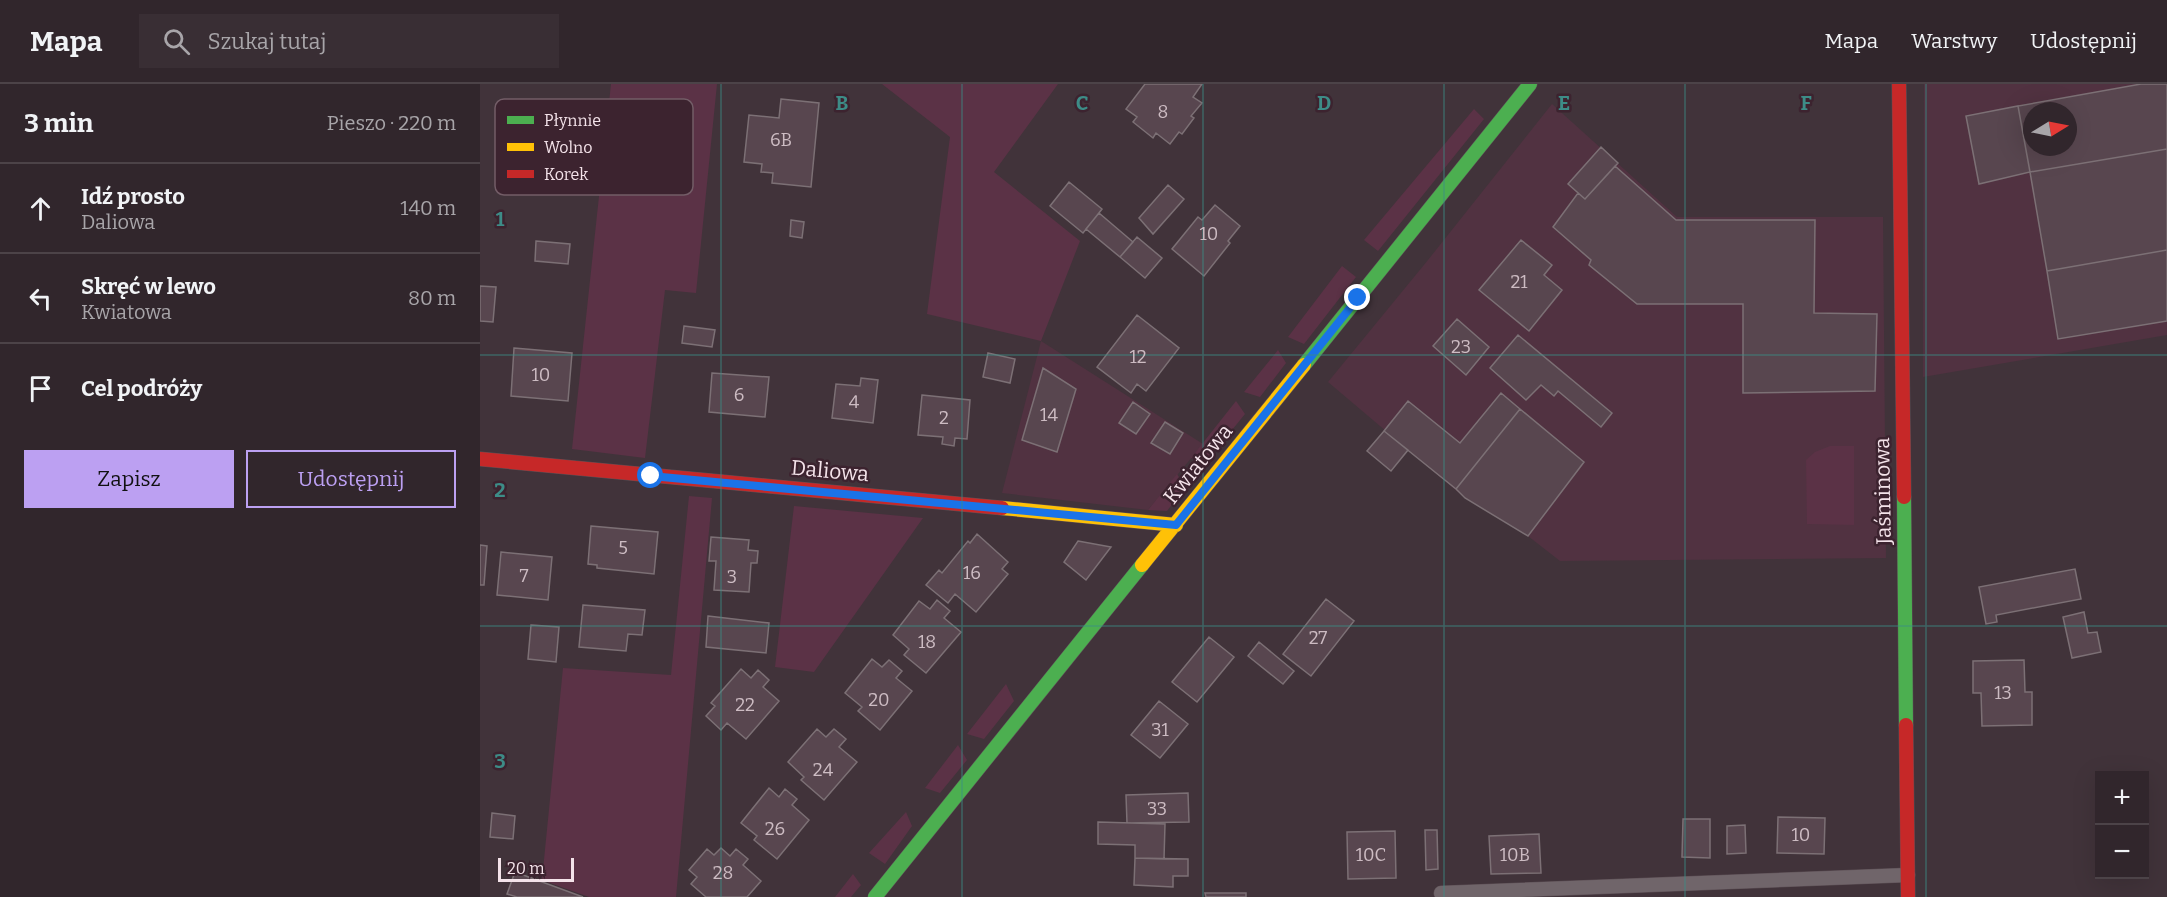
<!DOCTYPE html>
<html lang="pl">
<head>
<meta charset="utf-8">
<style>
	body { margin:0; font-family:Bitter,serif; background:#392e34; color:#f1f3f6 }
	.controls { position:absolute; right:18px; bottom:18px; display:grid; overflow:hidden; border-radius:0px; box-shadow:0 6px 24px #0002 }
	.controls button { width:54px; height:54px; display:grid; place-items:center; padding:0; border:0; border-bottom:2px solid #4c4348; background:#31262c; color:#f1f3f6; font:30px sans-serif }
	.compass { position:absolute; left:1543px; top:18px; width:54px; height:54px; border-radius:50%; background:#31262c; box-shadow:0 6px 24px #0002; rotate:80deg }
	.scale { position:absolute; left:18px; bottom:15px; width:76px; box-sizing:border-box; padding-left:6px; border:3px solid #f4e3ea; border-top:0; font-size:16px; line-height:21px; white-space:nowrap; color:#f4e3ea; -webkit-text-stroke:4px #3c232f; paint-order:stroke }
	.stop { position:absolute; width:18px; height:18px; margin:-14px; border:4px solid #1a73e8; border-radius:50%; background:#fff }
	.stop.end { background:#1a73e8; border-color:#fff; box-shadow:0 2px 6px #0008 }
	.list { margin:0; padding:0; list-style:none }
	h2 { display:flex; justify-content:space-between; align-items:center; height:78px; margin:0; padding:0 24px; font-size:26px }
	h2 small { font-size:20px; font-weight:400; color:#a8a5a9 }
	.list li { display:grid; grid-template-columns:39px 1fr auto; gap:18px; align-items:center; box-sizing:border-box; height:90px; padding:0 24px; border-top:2px solid #4c4348 }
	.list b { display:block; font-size:22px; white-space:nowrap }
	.list p { margin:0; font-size:20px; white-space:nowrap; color:#a8a5a9 }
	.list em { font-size:20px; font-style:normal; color:#a8a5a9 }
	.actions { display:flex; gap:12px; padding:18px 24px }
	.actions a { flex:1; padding:14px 0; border:2px solid #bca0f2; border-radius:0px; text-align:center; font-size:21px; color:#bca0f2 }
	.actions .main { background:#bca0f2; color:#111 }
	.icon { flex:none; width:33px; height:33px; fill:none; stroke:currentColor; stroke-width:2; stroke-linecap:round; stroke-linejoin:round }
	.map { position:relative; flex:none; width:1687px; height:813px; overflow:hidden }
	header { display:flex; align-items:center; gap:36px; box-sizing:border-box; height:84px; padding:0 30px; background:#31262c; border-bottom:2px solid #4c4348 }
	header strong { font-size:28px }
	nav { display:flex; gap:33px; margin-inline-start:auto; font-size:21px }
	.search { width:420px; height:54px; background:#392e34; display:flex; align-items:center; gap:15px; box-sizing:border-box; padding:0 21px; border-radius:0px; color:#a8a5a9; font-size:22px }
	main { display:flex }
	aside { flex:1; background:#31262c }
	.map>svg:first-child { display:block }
	.built { fill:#513241; fill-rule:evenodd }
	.green { fill:#5b3246 }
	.building { fill:#58464f; stroke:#7c7075; stroke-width:1.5; fill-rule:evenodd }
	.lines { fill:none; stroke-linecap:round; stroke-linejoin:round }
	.lane-casing { stroke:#5d5056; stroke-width:15 }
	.fast-casing { stroke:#5d5056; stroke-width:15 }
	.slow-casing { stroke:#5d5056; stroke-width:15 }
	.jam-casing { stroke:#5d5056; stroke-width:15 }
	.lane { stroke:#70656a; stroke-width:14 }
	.fast { stroke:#4caf50; stroke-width:14 }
	.slow { stroke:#ffc107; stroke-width:14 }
	.jam { stroke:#c62828; stroke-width:14 }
	.route { stroke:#1a73e8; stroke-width:8 }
	.grid { fill:none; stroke:#3d8c87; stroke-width:1.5; stroke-opacity:0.55 }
	.labels { text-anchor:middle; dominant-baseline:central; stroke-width:5; stroke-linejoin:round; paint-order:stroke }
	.number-label { font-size:18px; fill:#cdbcc3 }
	.street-label { font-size:21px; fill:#f4e3ea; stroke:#3c232f }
	.key { fill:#3c232f; stroke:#735d67; stroke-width:1.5 }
	.key-label { font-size:16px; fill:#f4e3ea }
	.grid-label { font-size:20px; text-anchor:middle; font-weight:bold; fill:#3d8c87; stroke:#3c232f; stroke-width:5; stroke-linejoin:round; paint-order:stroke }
</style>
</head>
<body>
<header>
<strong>Mapa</strong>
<div class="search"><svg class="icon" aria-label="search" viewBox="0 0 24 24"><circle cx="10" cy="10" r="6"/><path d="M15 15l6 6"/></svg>Szukaj tutaj</div>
<nav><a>Mapa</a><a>Warstwy</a><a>Udostępnij</a></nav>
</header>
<main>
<aside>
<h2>3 min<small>Pieszo · 220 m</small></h2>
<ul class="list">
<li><svg class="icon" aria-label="ahead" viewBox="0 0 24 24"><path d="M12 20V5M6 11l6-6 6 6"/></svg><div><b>Idź prosto</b><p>Daliowa</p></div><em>140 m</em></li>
<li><svg class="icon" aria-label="left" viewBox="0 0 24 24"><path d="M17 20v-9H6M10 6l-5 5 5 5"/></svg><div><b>Skręć w lewo</b><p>Kwiatowa</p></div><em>80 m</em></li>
<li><svg class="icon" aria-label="arrive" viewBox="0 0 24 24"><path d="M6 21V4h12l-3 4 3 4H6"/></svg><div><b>Cel podróży</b></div></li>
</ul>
<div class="actions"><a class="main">Zapisz</a><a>Udostępnij</a></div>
</aside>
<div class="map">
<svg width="1687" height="813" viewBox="0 0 1687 813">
	<rect width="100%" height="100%" fill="#41333a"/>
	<path class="built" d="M1444 0H1687V251L1443 293ZM1552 27H1588V63H1552Z
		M1072 20 1197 133H1403L1406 474 1080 477 1048 452 985 414 848 298 948 176Z
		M561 257 723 360 668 426 522 409Z"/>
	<path class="green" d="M131 0H237L216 209 185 206 165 374 92 365Z
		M402 0H578L514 88 600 157 561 257 447 230 470 53Z
		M994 25 1004 35 898 167 884 156Z
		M862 182 876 193 824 260 808 253Z
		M798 266 806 279 780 313 764 308Z
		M756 317 765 330 726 378 711 374Z
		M1350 362H1374V441L1327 440 1326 376 1335 368Z
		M697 390 705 403 687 427 668 426Z
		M209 412 232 414 196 813H109L62 796 83 584 191 591Z
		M314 422 443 434 334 588 295 583Z
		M526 600 534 617 504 655 487 650Z
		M478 661 487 676 460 709 445 704Z
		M426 728 432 742 405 780 389 769Z
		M373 790 381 801 371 813H355Z"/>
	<path class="building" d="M665 0H722L713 13 722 19 711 32 714 34 702 50 699 48 690 60 676 49 673 54 653 38 657 33 646 25Z
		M1661 0H1687V65L1550 88 1538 22ZM1552 27H1588V63H1552Z
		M301 15 339 19 331 103 292 99 293 89 281 88 282 80 264 78 269 31 299 34Z
		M1538 22 1550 88 1499 100 1486 32Z
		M1121 63 1138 79 1105 115 1088 100Z
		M1687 65V166L1567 187 1550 88Z
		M1135 82 1196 136H1335L1334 229 1397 230 1395 307 1263 309V220H1157L1109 181 1111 176 1073 143 1098 109 1105 115Z
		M589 98 622 125 603 149 570 122Z
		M688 101 704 115 673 150 659 134Z
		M735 121 760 142 748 157 750 159 724 192 692 165 718 133 722 136Z
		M619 129 653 158 640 173 606 145Z
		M311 136 324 138 322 154 310 152Z
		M657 153 682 174 665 194 640 173Z
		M1041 156 1072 181 1064 191 1082 206 1049 247 999 206Z
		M56 157 90 160 88 180 55 177Z
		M1687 166V237L1578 255 1567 187Z
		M0 202 16 203 13 238 0 237Z
		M657 231 699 264 666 307 657 300 651 309 617 283Z
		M977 235 1009 263 986 291 953 262Z
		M204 242 235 246 232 263 202 259Z
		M1038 251 1132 329 1121 343 1078 307 1074 312 1061 301 1046 316 1010 284Z
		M34 264 92 269 88 317 31 312Z
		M508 269 535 275 530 299 503 293Z
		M563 284 596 305 577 368 542 356Z
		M232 289 289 293 285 333 229 328Z
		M381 294 398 296 393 339 352 334 356 300 380 302Z
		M1021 309 1040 325 976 405 904 347 928 317 980 359Z
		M442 311 490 316 487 355 475 354 474 362 462 360 463 353 438 351Z
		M653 318 670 330 656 350 639 339Z
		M1040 325 1104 378 1048 452 985 414 976 405Z
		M685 338 703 349 690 370 671 359Z
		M904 347 928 366 911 387 887 367Z
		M111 442 178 448 174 490 117 484V481L108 480Z
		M497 450 528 478 522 485 528 490 496 528 475 510 468 519 446 501 459 486 462 489 488 457 490 459Z
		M231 453 269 456 268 466 278 467 277 479H271L269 508 234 506 236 477H229Z
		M598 457 631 463 606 496 584 478Z
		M0 461 7 462 4 501H0Z
		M21 468 72 473 68 516 17 511Z
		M1595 485 1601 515 1516 531 1517 538 1506 540 1499 503Z
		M846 515 874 537 831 592 803 570Z
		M457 516 470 527 464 534 481 548 446 589 424 571 429 565 413 551 439 517 450 525Z
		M103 521 165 526 162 551 148 550 146 567 99 563Z
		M1604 528 1608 549 1617 548 1621 568 1592 574 1583 533Z
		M228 532 289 539 286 569 226 563Z
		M51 541 79 543 76 578 48 575Z
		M729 553 754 573 717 618 692 598Z
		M779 558 814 587 803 600 768 572Z
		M392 575 402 583 409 576 422 587 416 594 432 607 400 646 378 627 382 623 365 609Z
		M1544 576 1545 608H1552V641L1502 642 1501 609H1493V577Z
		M261 585 271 594 278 586 289 596 283 603 299 617 266 655 247 639 241 646 226 632 235 622 231 619Z
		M679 617 708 640 680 674 651 651Z
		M337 645 346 653 354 645 366 655 359 663 377 678 344 716 321 696 324 693 308 678Z
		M289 704 299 713 305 705 317 715 312 721 329 736 297 775 274 756 277 752 261 739Z
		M708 709 709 738 647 739 646 711Z
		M12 729 35 732 33 755 10 753Z
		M1298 733 1345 734 1344 770 1297 769Z
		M1203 735H1230V774L1202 773Z
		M618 738 685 740 684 775 655 774V761L618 760Z
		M1265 741 1266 769 1247 770V742Z
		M945 746H957L958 785 946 786Z
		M915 747 916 794 868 795 867 748Z
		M1059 750 1061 789 1011 790 1009 752Z
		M241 764 250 772 256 765 268 775 263 781 281 797 267 813H226L211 800 217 793 209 786 227 765 234 771Z
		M655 774 708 775V792H693V803L654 801Z
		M35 788 103 813H37L27 810Z
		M725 809H766V813H726Z"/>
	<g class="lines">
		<defs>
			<path id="lane" d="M961 809 1428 791"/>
			<path id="fast" d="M824 281 1050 0
				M1424 413 1426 641
				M395 813 662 481"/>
			<path id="slow" d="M522 424 696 441
				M662 481 824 281"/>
			<path id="jam" d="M1419 0 1424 413
				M0 375 522 424
				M1426 641 1428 813"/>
		</defs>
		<use href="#lane" class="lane-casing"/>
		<use href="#fast" class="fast-casing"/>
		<use href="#slow" class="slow-casing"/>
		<use href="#jam" class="jam-casing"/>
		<use href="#lane" class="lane"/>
		<use href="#fast" class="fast"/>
		<use href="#slow" class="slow"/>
		<use href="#jam" class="jam"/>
	</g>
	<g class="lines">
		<path class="route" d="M171 392 696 441 878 214"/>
	</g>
	<path class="grid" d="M241 0V813M482 0V813M723 0V813M964 0V813M1205 0V813M1446 0V813M0 271H1687M0 542H1687"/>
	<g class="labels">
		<g class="number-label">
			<text x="683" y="28">8</text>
			<text x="301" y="56">6B</text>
			<text x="729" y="150">10</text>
			<text x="1039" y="198">21</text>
			<text x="981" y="263">23</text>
			<text x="658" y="273">12</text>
			<text x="61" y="291">10</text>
			<text x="259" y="311">6</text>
			<text x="374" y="318">4</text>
			<text x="569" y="331">14</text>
			<text x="464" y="334">2</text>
			<text x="143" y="464">5</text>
			<text x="492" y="489">16</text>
			<text x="44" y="492">7</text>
			<text x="252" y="493">3</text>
			<text x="838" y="554">27</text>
			<text x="447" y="558">18</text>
			<text x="1523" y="609">13</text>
			<text x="399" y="616">20</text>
			<text x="265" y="621">22</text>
			<text x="680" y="646">31</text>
			<text x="343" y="686">24</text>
			<text x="677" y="725">33</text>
			<text x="295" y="745">26</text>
			<text x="1321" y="751">10</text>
			<text x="891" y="771">10C</text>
			<text x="1035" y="771">10B</text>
			<text x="243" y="789">28</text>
		</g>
		<g class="street-label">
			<text transform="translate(718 380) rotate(-51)">Kwiatowa</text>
			<text transform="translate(350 387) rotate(5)">Daliowa</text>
			<text transform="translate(1403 407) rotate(-91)">Jaśminowa</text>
		</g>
	</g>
	<rect x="15" y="15" width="198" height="96" rx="9" class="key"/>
	<rect x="27" y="32" width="27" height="8" fill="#4caf50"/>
	<rect x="27" y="59" width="27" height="8" fill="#ffc107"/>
	<rect x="27" y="86" width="27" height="8" fill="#c62828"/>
	<g class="key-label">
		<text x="64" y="42">Płynnie</text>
		<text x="64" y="69">Wolno</text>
		<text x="64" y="96">Korek</text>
	</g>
	<g class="grid-label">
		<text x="362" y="26">B</text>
		<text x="602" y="26">C</text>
		<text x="844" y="26">D</text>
		<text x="1084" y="26">E</text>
		<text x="1326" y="26">F</text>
		<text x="20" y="142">1</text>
		<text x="20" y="413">2</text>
		<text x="20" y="684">3</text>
	</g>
</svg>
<div class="controls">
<button>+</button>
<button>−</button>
</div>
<svg class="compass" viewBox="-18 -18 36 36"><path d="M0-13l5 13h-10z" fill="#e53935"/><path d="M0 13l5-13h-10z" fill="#a8a5a9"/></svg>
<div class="scale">20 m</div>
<div class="stop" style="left:171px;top:392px"></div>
<div class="stop end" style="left:878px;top:214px"></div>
</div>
</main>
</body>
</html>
